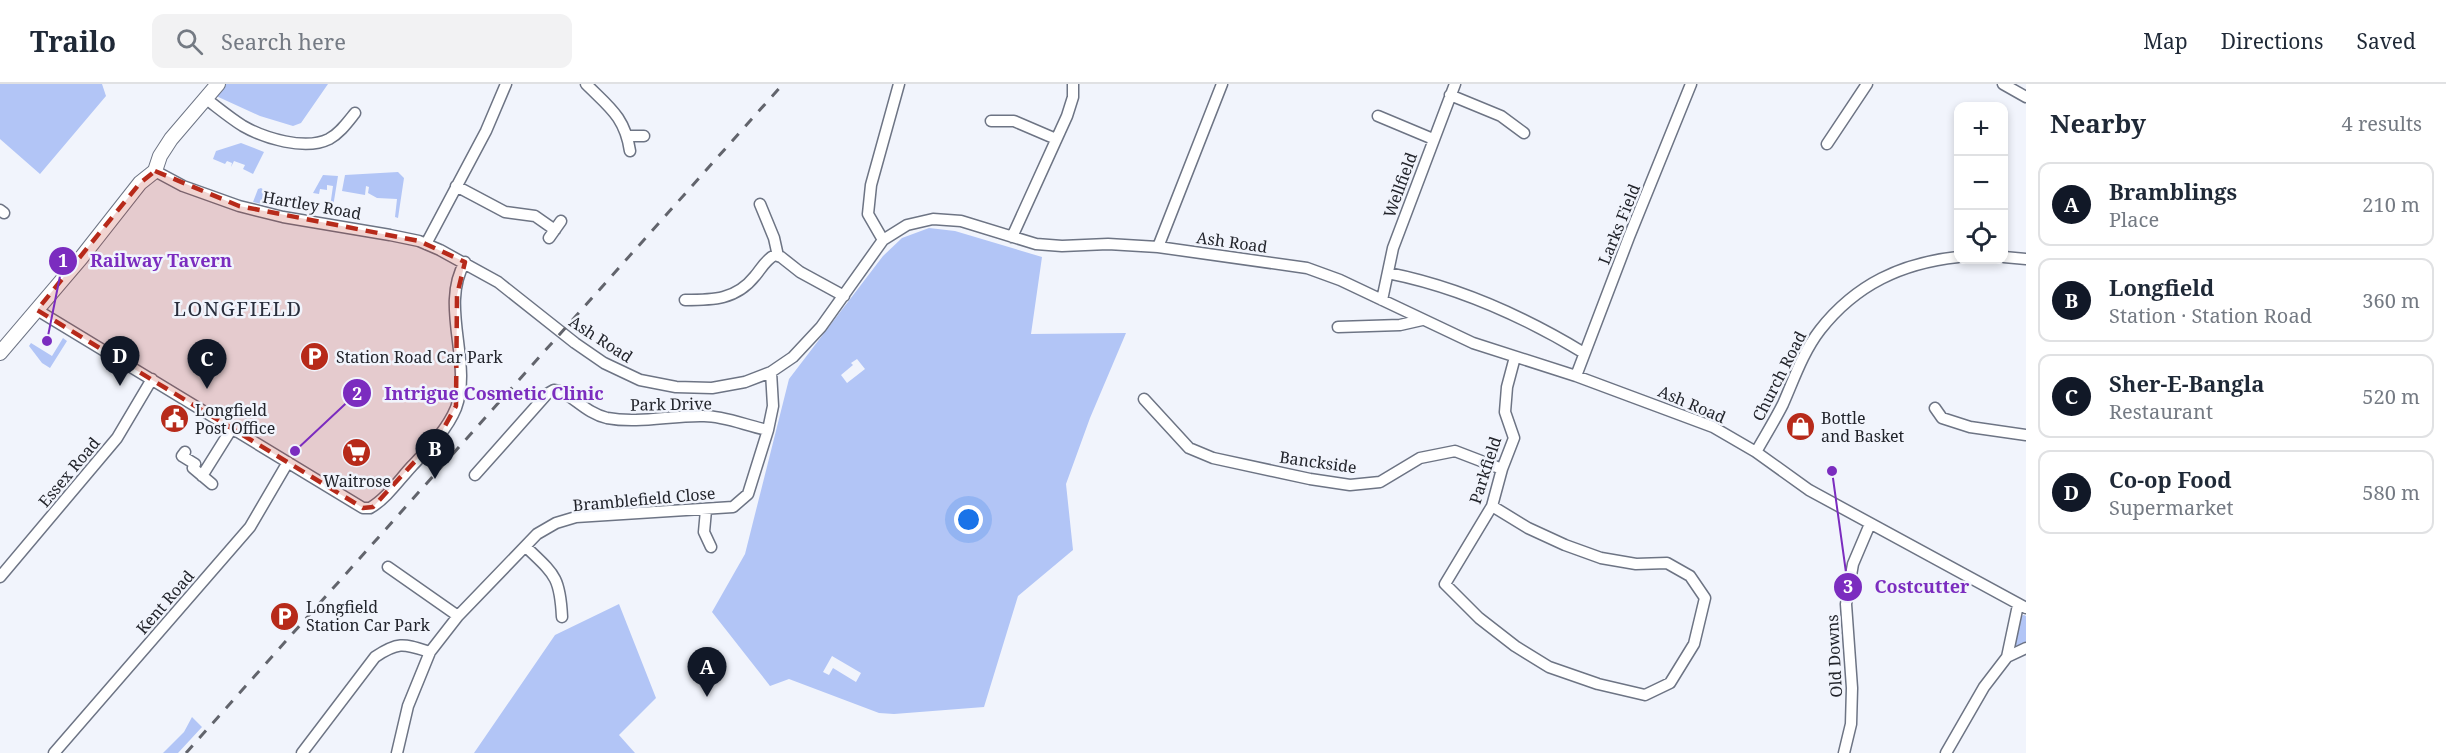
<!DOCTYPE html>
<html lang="en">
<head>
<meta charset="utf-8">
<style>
	body { margin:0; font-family:"Noto Serif",serif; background:#f2f2f3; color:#1f2937 }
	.controls { position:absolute; right:18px; top:18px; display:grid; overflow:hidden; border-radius:12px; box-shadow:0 3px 9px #0003 }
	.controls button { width:54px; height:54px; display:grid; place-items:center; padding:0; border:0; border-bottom:2px solid #e0e1e3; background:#fff; color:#1f2937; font:30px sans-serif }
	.you { position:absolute; left:969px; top:436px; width:21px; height:21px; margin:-15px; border:4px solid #fff; border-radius:50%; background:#1a73e8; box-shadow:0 0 0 9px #1a73e833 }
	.badge { display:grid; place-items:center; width:39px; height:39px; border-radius:50%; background:#111827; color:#fff; font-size:20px; font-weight:700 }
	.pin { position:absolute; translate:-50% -50px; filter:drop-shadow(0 2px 3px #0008) }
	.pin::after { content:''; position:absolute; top:32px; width:21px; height:18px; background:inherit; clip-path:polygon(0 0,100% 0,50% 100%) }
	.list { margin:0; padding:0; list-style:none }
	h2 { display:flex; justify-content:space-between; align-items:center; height:78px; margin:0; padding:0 24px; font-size:26px }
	h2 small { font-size:20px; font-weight:400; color:#747a83 }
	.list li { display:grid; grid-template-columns:39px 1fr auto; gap:18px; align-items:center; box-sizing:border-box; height:84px; margin:0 12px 12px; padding:0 12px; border:2px solid #e0e1e3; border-radius:12px }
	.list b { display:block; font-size:22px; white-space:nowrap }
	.list p { margin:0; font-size:20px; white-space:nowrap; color:#747a83 }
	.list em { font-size:20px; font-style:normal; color:#747a83 }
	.icon { flex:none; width:33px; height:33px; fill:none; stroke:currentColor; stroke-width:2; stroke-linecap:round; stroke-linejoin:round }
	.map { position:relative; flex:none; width:2026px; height:669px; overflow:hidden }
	header { display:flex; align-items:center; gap:36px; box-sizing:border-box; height:84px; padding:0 30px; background:#fff; border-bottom:2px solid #e0e1e3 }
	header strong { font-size:28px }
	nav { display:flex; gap:33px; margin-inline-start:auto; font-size:21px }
	.search { width:420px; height:54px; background:#f2f2f3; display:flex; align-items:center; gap:15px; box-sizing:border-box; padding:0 21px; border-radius:12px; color:#747a83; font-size:22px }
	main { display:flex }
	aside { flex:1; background:#fff }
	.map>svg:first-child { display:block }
	.green { fill:#b2c5f6; fill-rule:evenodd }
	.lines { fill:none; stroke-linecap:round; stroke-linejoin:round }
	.minor-casing { stroke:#6d7484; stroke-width:13 }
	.major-casing { stroke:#6d7484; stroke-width:16 }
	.minor { stroke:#fff; stroke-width:10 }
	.major { stroke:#fff; stroke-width:14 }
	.rail { stroke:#62646c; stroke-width:3; stroke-dasharray:10 10; stroke-linecap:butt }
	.marked { fill:#b72a1a; fill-opacity:0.2; stroke:#b72a1a; stroke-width:4.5; stroke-dasharray:12 8; stroke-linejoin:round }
	.labels { text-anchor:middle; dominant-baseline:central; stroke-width:5; stroke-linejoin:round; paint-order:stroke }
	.street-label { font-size:16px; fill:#22242b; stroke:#f1f4fc }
	.poi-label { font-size:16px; fill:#22242b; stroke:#f1f4fc; text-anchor:start }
	.quarter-label { font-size:20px; letter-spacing:1.5px; fill:#292e3c; stroke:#f1f4fc }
	.leader { fill:none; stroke:#7b2cbf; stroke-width:2 }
	.callout-dot { fill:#7b2cbf; stroke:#f1f4fc; stroke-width:2 }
	.mark-label { font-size:18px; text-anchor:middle; font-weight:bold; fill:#fff }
	.callout-label { font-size:18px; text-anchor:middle; font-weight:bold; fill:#7b2cbf; stroke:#f1f4fc; stroke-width:5; stroke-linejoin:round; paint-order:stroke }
</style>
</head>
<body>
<header>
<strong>Trailo</strong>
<div class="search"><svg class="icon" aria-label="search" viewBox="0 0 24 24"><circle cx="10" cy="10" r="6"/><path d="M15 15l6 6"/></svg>Search here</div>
<nav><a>Map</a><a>Directions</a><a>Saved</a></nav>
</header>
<main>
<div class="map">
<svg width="2026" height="669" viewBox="0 0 2026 669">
	<rect width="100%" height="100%" fill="#f1f4fc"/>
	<path class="green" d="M0 0H102L106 12 40 90 0 55Z
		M224 0H328L301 39 293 42 260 32 214 11Z
		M241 59 264 68 253 90 243 85 245 81 234 77 231 83 232 79 227 77 225 80 213 75 216 67Z
		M398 88 404 94 398 134 395 133 397 115 377 114 368 109 369 103 366 102 365 111 342 107 345 91Z
		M323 91 338 92 333 123H330L333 102 327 101V106L320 105 319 110 313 109Z
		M261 104 275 113 270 122 253 118 258 105Z
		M929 144 955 147 1042 173 1031 250 1126 249 1090 334 1066 400 1073 466 1018 512 984 623 894 630 879 629 789 595 770 602 712 528 745 470 789 295 883 172 902 154ZM857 275 865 285 847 299 841 291 853 281 851 279ZM832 572 861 589 856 598 833 584 829 591 823 588Z
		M63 254 67 257 50 284 42 279 29 262 31 259 52 272Z
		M619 520 656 614 619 651 635 669H474L555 551Z
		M2024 531 2026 532V559L2017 564 2015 561 2021 532Z
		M192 633 202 643 178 669H163L184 648Z"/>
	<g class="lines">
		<defs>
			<path id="minor" d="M586 0C609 23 625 33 630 67
				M2003 0 2026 13
				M1450 11 1501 32 1524 49
				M205 14C217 23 230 34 243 42 264 54 305 67 329 55 340 49 347 39 355 29
				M1378 32 1433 55
				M991 37H1014L1056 55
				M628 52H644
				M1827 60 1867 0
				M155 87 183 102 239 122 283 133 390 151 419 157 440 166 498 198 575 259 604 279 640 296 676 303 712 304 745 298 771 288 793 273 821 243 883 156 907 141 933 135 961 137 1036 160 1062 162 1108 160 1158 163 1307 184 1340 196 1473 259 1576 292 1713 343 1756 368 1809 406 2026 524
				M456 102 505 128 535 132 555 146
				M760 120 774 154 778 172
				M0 126 4 129
				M1012 153 1067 32 1073 13V0
				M549 154 561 137
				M883 156 868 130 871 101 899 0
				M426 160 486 47 506 0
				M1158 163 1222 0
				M2004 173 2026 175
				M1388 189C1459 203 1523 232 1584 269
				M685 216C713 216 736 216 755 192 761 185 766 175 775 171L781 173 800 188 844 212
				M1382 216 1393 164 1455 0
				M37 226 363 424H370C386 415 399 396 412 382 428 365 447 346 456 324 473 278 439 222 465 178
				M1338 243 1400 241 1422 236
				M1576 292 1629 153 1691 0
				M1144 315 1189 364 1213 374 1310 395 1350 401 1380 398 1420 374 1455 367 1502 385
				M1935 324 1942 334 1970 343 2026 351
				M185 368 182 372 195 380 193 384 212 400
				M1756 368C1765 352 1775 336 1783 320 1794 295 1803 268 1820 246 1856 200 1902 179 1958 173
				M475 391 547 310 554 306C570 307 584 329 607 334 639 340 672 331 704 332 725 332 747 342 768 346
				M202 392 232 344
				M1492 422 1528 444 1565 461 1601 474 1636 480 1667 479 1690 492 1705 514 1694 560 1670 599 1645 611 1598 600 1549 583 1515 562 1479 534 1445 500 1492 422 1502 385 1514 354 1505 328 1507 303 1515 273
				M706 426 704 448 711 463
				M526 463C554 490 560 492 562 533
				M388 483 458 532
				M0 493 117 354 152 295
				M2007 573 2026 564
				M54 669 250 443 288 378
				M302 669 375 573C399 557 404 560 430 568
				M397 669 408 622 430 568 458 532 537 450 556 439 576 433 733 423 748 410 768 346 773 322 771 288
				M1844 669 1851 640 1852 604 1846 520 1853 480 1870 440
				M1946 669 1984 603 2007 573 2018 521"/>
			<path id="major" d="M0 269 81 174 140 99 155 87 160 72 171 55 218 0"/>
		</defs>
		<use href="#minor" class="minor-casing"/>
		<use href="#major" class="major-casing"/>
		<use href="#minor" class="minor"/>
		<use href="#major" class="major"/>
		<path class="rail" d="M186 669 783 0"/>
	</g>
	<path class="marked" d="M155 87 239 122 419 157 465 178 457 211 456 322 441 349 373 423 363 424 37 226 140 99Z"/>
	<defs>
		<symbol id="parking-disc" viewBox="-11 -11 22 22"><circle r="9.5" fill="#b72a1a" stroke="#f1f4fc"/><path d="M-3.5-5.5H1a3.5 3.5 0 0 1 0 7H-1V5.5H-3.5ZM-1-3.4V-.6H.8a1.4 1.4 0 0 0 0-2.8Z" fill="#fff"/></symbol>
		<symbol id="civic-disc" viewBox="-11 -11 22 22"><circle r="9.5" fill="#b72a1a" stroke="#f1f4fc"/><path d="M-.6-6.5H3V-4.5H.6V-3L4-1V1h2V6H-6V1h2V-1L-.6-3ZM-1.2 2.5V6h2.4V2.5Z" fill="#fff"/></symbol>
		<symbol id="shop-disc" viewBox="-11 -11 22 22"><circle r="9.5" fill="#b72a1a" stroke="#f1f4fc"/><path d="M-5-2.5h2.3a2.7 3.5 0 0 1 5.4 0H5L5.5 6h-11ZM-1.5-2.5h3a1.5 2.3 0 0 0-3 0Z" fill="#fff"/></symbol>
		<symbol id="supermarket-disc" viewBox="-11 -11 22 22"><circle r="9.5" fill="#b72a1a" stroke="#f1f4fc"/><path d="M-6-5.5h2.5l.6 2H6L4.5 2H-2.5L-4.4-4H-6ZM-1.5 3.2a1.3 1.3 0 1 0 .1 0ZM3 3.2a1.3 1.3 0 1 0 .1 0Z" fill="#fff"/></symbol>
	</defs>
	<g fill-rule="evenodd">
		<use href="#parking-disc" x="298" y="256" width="33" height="33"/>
		<use href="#civic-disc" x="158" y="318" width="33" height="33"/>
		<use href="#shop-disc" x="1784" y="326" width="33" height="33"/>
		<use href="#supermarket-disc" x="340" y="352" width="33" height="33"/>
		<use href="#parking-disc" x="268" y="516" width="33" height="33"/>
	</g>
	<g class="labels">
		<g class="street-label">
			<text transform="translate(1400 101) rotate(-70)">Wellfield</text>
			<text transform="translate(312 121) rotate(10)">Hartley Road</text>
			<text transform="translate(1619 140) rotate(-68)">Larks Field</text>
			<text transform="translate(1232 158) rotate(8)">Ash Road</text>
			<text transform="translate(601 255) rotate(33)">Ash Road</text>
			<text transform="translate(1779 292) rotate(-63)">Church Road</text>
			<text transform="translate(671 320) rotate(-1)">Park Drive</text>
			<text transform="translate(1692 320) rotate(23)">Ash Road</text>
			<text transform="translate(1318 378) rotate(8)">Banckside</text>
			<text transform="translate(1485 386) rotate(-72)">Parkfield</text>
			<text transform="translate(69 388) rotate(-50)">Essex Road</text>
			<text transform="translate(644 415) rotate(-5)">Bramblefield Close</text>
			<text transform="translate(165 518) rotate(-49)">Kent Road</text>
			<text transform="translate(1834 572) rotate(-93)">Old Downs</text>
		</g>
		<g class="poi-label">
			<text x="336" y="273">Station Road Car Park</text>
			<text x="195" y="326">Longfield<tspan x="195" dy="18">Post Office</tspan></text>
			<text x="1821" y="334">Bottle<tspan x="1821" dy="18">and Basket</tspan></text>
			<text x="357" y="397" text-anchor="middle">Waitrose</text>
			<text x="306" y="523">Longfield<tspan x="306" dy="18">Station Car Park</tspan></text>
		</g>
		<g class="quarter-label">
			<text x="238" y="224">LONGFIELD</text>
		</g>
	</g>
	<path class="leader" d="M47 257L63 177M295 367L357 309M1832 387L1848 503"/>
	<g class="callout-dot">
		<circle cx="47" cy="257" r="6"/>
		<circle cx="295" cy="367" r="6"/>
		<circle cx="1832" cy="387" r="6"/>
		<circle cx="63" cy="177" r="15"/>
		<circle cx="357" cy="309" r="15"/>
		<circle cx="1848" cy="503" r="15"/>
	</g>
	<g class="mark-label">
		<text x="63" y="183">1</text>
		<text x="357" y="316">2</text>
		<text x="1848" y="509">3</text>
	</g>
	<g class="callout-label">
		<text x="161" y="183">Railway Tavern</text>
		<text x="494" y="316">Intrigue Cosmetic Clinic</text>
		<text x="1922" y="509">Costcutter</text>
	</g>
</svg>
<div class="controls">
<button>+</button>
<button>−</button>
<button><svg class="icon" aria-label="locate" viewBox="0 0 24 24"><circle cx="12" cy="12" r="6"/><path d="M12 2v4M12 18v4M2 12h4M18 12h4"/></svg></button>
</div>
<div class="you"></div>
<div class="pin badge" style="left:707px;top:613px">A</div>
<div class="pin badge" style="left:435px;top:395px">B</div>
<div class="pin badge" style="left:207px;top:305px">C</div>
<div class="pin badge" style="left:120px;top:302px">D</div>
</div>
<aside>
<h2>Nearby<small>4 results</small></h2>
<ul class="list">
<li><span class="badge">A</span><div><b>Bramblings</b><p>Place</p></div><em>210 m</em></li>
<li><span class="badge">B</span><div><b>Longfield</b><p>Station · Station Road</p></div><em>360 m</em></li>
<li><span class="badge">C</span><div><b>Sher-E-Bangla</b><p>Restaurant</p></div><em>520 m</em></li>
<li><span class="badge">D</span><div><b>Co-op Food</b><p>Supermarket</p></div><em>580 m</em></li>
</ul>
</aside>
</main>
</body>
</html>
